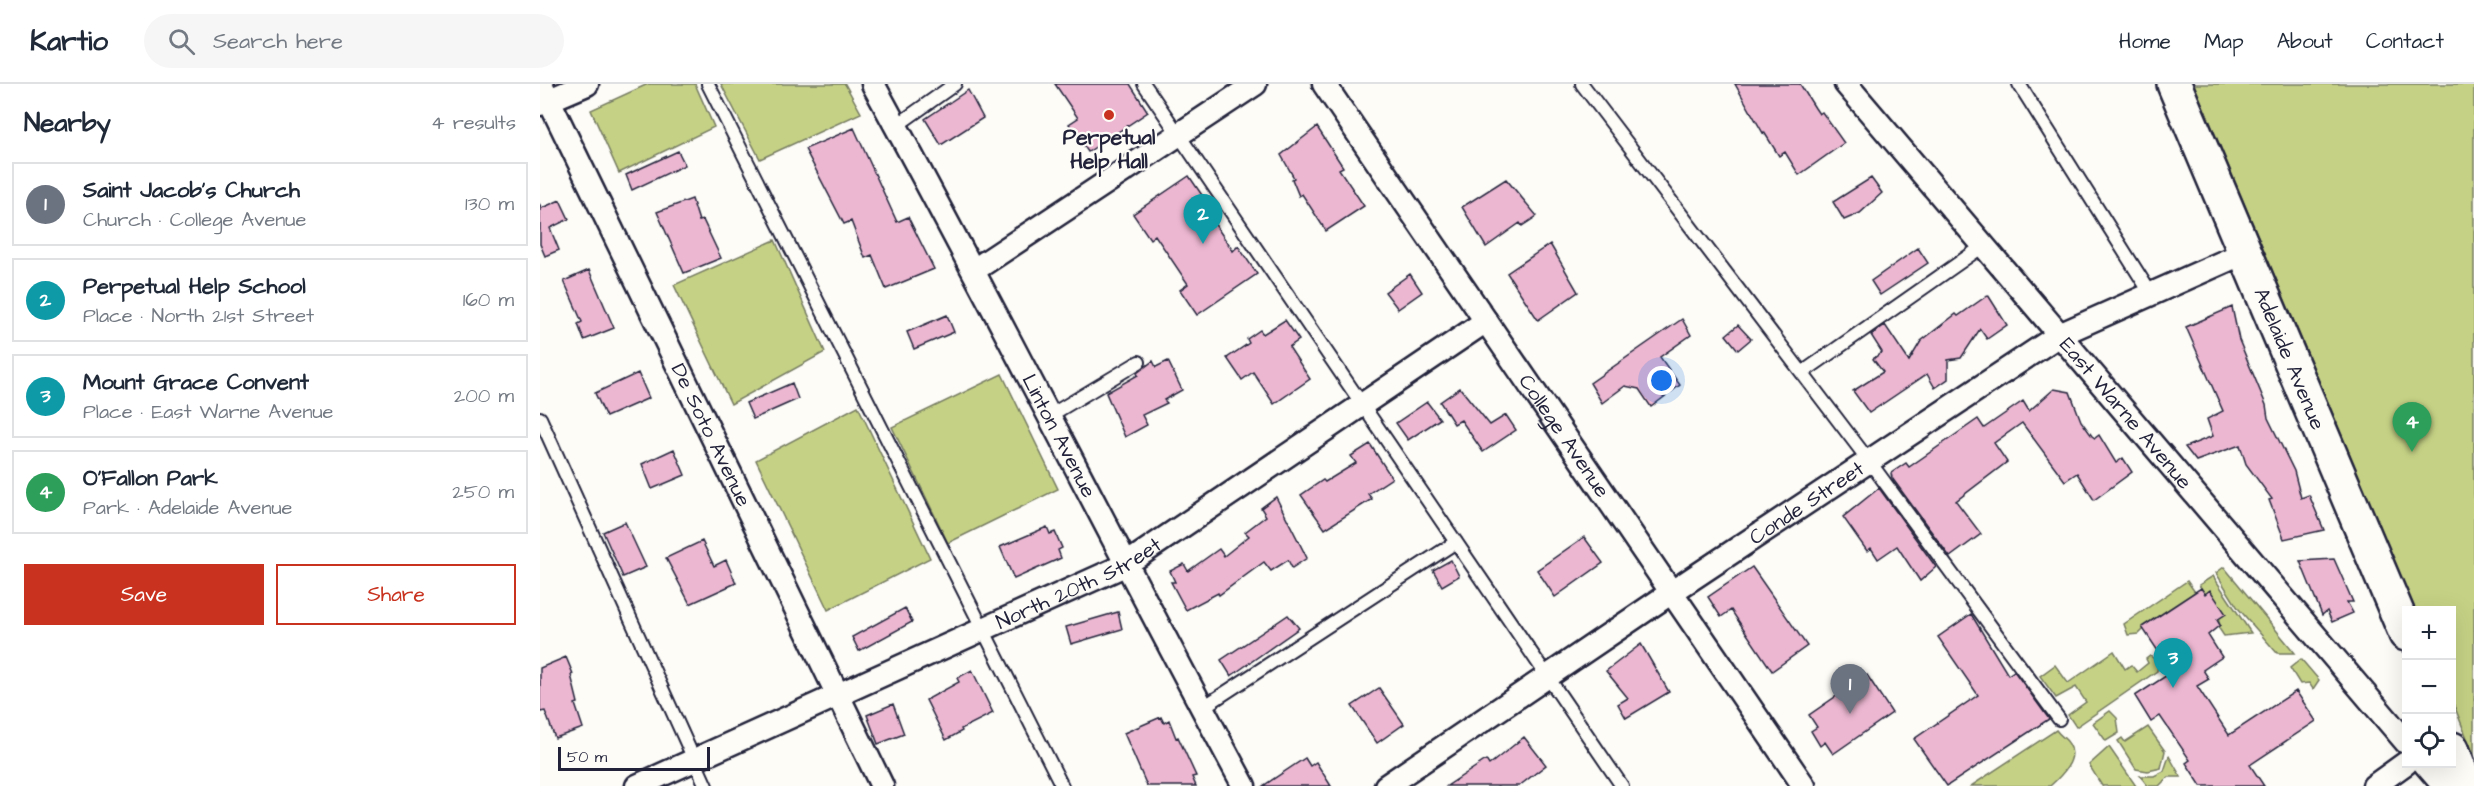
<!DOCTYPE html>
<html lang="en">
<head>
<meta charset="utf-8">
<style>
	body { margin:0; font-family:"Architects Daughter",sans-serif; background:#f6f6f7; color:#1f2937 }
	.controls { position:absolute; right:18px; bottom:18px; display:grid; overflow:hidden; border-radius:0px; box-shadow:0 6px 24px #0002 }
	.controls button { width:54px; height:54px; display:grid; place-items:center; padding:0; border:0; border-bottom:2px solid #e0e1e3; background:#fff; color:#1f2937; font:30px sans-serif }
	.scale { position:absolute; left:18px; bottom:15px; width:152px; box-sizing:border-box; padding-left:6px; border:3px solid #22223b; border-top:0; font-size:16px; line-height:21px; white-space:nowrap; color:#22223b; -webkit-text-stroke:4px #fdfcf7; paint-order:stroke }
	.you { position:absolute; left:1122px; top:297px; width:21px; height:21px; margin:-15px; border:4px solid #fff; border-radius:50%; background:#1a73e8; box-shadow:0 0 0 9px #1a73e833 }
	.badge { display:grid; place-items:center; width:39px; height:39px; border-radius:50%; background:#c8321e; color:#fff; font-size:20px; font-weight:700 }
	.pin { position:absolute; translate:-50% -50px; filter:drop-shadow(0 2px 3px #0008) }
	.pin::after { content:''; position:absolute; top:32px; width:21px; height:18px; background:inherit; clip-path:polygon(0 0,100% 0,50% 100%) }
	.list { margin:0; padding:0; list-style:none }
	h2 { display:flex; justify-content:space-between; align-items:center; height:78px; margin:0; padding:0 24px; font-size:26px }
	h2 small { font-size:20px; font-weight:400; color:#747a83 }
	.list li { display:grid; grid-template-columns:39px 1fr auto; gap:18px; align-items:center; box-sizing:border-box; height:84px; margin:0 12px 12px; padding:0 12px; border:2px solid #e0e1e3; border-radius:0px }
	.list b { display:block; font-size:22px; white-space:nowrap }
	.list p { margin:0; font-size:20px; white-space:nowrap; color:#747a83 }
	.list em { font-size:20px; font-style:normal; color:#747a83 }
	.actions { display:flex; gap:12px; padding:18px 24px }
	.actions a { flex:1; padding:14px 0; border:2px solid #c8321e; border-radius:0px; text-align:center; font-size:21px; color:#c8321e }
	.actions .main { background:#c8321e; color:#fff }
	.icon { flex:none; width:33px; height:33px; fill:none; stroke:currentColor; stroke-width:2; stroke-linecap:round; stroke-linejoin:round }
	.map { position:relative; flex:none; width:1934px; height:702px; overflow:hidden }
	header { display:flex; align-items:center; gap:36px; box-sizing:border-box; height:84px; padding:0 30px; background:#fff; border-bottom:2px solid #e0e1e3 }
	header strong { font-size:28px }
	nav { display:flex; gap:33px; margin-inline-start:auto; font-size:21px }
	.search { width:420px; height:54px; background:#f6f6f7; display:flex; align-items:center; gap:15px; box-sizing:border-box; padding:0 21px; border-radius:33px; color:#747a83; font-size:22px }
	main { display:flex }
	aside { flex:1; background:#fff }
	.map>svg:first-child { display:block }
	.green { fill:#c5d285; stroke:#747a60; stroke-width:1.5 }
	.building { fill:#ecb7d1; stroke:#22223b; stroke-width:1.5 }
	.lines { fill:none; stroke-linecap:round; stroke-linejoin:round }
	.service-casing { stroke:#22223b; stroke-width:16 }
	.minor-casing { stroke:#22223b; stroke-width:27 }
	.secondary-casing { stroke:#22223b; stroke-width:38 }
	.service { stroke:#fdfcf7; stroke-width:12 }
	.minor { stroke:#fdfcf7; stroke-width:22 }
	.secondary { stroke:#fdfcf7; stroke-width:33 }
	.poi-dot { fill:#c8321e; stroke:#fdfcf7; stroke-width:2 }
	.labels { text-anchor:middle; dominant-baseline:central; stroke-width:4.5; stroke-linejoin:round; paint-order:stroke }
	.poi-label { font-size:21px; font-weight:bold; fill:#22223b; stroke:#fdfcf7 }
	.street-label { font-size:21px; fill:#22223b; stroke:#fdfcf7 }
</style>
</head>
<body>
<header>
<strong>Kartio</strong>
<div class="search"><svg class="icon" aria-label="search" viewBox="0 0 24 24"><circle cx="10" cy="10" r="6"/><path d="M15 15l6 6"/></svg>Search here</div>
<nav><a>Home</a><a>Map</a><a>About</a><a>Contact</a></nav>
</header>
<main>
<aside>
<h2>Nearby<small>4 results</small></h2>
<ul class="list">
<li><span class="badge" style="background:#6b7280">1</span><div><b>Saint Jacob's Church</b><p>Church · College Avenue</p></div><em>130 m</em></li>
<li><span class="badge" style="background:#0f9aa8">2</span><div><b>Perpetual Help School</b><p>Place · North 21st Street</p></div><em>160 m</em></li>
<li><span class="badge" style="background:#0f9aa8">3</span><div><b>Mount Grace Convent</b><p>Place · East Warne Avenue</p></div><em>200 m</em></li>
<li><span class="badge" style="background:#2e9e5b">4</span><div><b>O'Fallon Park</b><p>Park · Adelaide Avenue</p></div><em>250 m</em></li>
</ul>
<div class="actions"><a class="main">Save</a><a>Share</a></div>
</aside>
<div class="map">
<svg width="1934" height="702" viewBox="0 0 1934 702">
	<rect width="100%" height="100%" fill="#fdfcf7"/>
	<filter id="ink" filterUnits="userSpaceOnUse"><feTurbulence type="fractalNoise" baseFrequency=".0167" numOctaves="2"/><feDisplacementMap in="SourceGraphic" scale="12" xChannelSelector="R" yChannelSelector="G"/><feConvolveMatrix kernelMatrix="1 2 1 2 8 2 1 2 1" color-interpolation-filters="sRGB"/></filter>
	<g filter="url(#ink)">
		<path class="green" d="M108 0H155L174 43 79 89 51 26Z
			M181 0H305L321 29 220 75Z
			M1654 0H1934V672L1912 616V526H1875Z
			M235 156 285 268 191 320 134 201Z
			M462 290 518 405 408 459 352 343Z
			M318 322 390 474 288 526 216 376Z
			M1684 483 1755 569H1737L1698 524 1676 489Z
			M1673 492 1711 549 1684 552 1678 543 1680 541 1670 507 1665 510 1659 501Z
			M1647 497 1655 508 1603 542 1604 545 1599 550 1588 551 1584 540Z
			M1574 567 1585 585 1591 581 1597 588 1608 579 1606 575 1610 572 1619 578 1617 587 1536 643 1528 631 1546 618 1536 603 1516 614 1500 592 1515 581 1528 599Z
			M1761 575 1779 596 1773 605 1769 599 1760 600 1750 584Z
			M1570 627 1577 634 1579 649 1566 657 1553 639Z
			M1608 643 1625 667 1621 684 1608 687 1596 685 1578 657 1582 654 1585 658Z
			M1516 646C1521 653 1526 654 1529 660 1539 675 1521 692 1510 702H1431Z
			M1569 663 1596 702H1562L1549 681Z
			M1629 672 1641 693H1628L1619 702H1608L1600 692H1614L1624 687Z"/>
		<path class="building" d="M515 0H590L608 28 548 68 529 40 538 34Z
			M1195 0H1260L1275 24 1279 30 1282 28 1304 59 1259 91 1245 68 1239 72 1224 48 1223 49Z
			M428 6 443 34 401 61 385 35Z
			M777 43 803 83 799 85 824 122 786 147 762 110 759 112 752 95 754 94 741 71Z
			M314 44 357 138 368 133 394 185 346 205 332 171 325 174 311 137 304 140 265 65Z
			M138 67 145 81 92 106 86 91Z
			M649 92 666 117 661 120 693 167 698 162 717 190 657 231 640 206 648 200 615 151 610 155 593 130Z
			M1331 94 1342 109 1320 129 1304 136 1293 118Z
			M966 95 997 132 982 142 980 139 946 163 922 123Z
			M152 115 159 137 163 136 181 174 144 189 117 128Z
			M20 116 29 135 10 144 19 166 5 172 0 160V121L2 124Z
			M1010 160 1038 208 998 236 967 189Z
			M1378 164 1388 179 1340 211 1331 197Z
			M49 186 74 244 44 256 38 240 42 238 24 197Z
			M870 190 882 208 858 225 845 208Z
			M1448 211 1467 241 1447 255 1440 245 1421 274 1408 276V295L1395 304 1387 290 1329 329 1313 307 1343 288 1333 275 1342 268 1331 251 1345 241 1369 277 1381 257 1416 230 1418 232Z
			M1692 223 1699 256 1726 321 1728 334 1754 387 1761 414 1769 411 1784 446 1744 455 1729 416 1732 415 1706 380 1700 361 1656 377 1645 363 1673 352 1667 335 1683 327 1646 243Z
			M407 231 414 248 374 265 367 248Z
			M1142 235 1151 251 1120 273 1140 301 1111 323 1099 305 1085 302 1062 319 1050 299Z
			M745 236 759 256 749 263 770 295 734 320 713 288 702 296 687 274 709 259 707 255 720 246 723 250Z
			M1198 241 1211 255 1198 266 1186 251Z
			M613 277 616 283 628 277 642 306 624 316 627 319 602 331 607 341 585 353 566 309 598 291 597 289Z
			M98 289 109 314 66 333 55 309Z
			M252 299 258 315 213 335 206 319Z
			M920 304 950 341 966 331 976 346 943 368 921 336 914 340 900 318Z
			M1514 305 1530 308 1541 337 1552 352 1555 354 1559 351 1576 379 1583 374 1592 388 1554 416 1537 389 1525 397 1482 339 1454 359 1467 378 1416 417 1441 450 1410 473 1352 394 1351 389 1366 379 1369 383 1438 335 1444 344 1483 317 1489 327Z
			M887 318 900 335 868 356 856 339Z
			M830 360 852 394 828 410 832 415 785 445 761 411 783 396 785 398 816 379 811 372Z
			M134 365 145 391 112 405 102 380Z
			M1339 404 1396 483 1380 497 1357 462 1338 475 1331 464 1327 467 1303 433Z
			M736 413 767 474 752 484 748 476 731 487 724 478 679 511 678 509 646 526 631 498H635L630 487 644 480 648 487 679 465 684 472 709 452 705 448 726 432 721 424Z
			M85 438 106 483 83 493 63 448Z
			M507 443 510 450 515 448 522 464 518 466 521 474 474 495 460 463Z
			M1044 453 1063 479 1015 513 997 486Z
			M162 457 174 482 186 476 196 499 150 520 126 474Z
			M1794 475 1813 518H1807L1813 529 1792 538 1787 527 1782 531 1760 477Z
			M911 476 919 492 902 502 893 486Z
			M1212 483 1267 562 1232 587 1191 526 1181 533 1168 513Z
			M1661 504 1665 510 1670 506 1686 530 1677 536 1680 541 1668 551 1682 573 1663 586 1669 595 1657 602 1689 651 1756 607 1776 637 1710 681 1724 702H1661L1646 679 1650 676 1620 632 1611 638 1595 612 1632 588 1602 543Z
			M365 524 372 538 319 567 312 553Z
			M578 528 582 545 531 560 526 543Z
			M1431 530 1468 591 1474 587 1509 635 1407 702 1374 655 1438 611 1398 553Z
			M748 531 759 544 691 592 681 576Z
			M1101 560 1129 608 1086 634 1078 620 1088 614 1066 587Z
			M26 573 33 590 31 591 38 619 35 620 43 644 15 654 5 627 0 628V584Z
			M432 586 453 629 421 645 422 647 406 656 386 616 419 598 417 594Z
			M1327 591 1352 629 1293 670 1285 658 1280 662 1271 647 1277 643 1269 631Z
			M839 604 864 640 837 659 812 622Z
			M353 620 364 650 338 660 327 631Z
			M621 633 624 639 629 636 636 654 638 653 656 692 652 693 656 702H607L584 649Z
			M984 653 1006 681 979 702H907L946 676 949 681Z
			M765 674 770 682 776 678 791 702H723Z"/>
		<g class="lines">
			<defs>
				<path id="service" d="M168 0 522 702
					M604 0 1082 702
					M1042 0 1329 377 1519 635
					M1479 0 1611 210
					M356 42 415 0
					M1262 289 1443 162
					M509 332 599 278
					M0 334 166 702
					M662 624 916 458"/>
				<g id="minor">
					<path id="s1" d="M1 0 342 702"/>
					<path id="s2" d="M333 0C460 232 578 469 704 702"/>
					<path id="s3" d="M784 0 1264 702"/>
					<path id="s4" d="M1306 0 1866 658"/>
					<path d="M0 20 47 0"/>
					<path d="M434 186 715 0"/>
					<path d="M1885 680 1904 702"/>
					<path id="s5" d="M97 702 585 481 946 237"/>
					<path id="s6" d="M846 702 1132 508 1519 251 1706 168"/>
					<path d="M1834 702 1866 679"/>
				</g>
				<g id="secondary">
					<path id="s7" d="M1634 0 1866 550"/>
					<path d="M1912 665 1926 702"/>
				</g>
			</defs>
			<use href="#service" class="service-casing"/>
			<use href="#minor" class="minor-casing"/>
			<use href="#secondary" class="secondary-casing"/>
			<use href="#service" class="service"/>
			<use href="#minor" class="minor"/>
			<use href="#secondary" class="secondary"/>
		</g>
	</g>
	<circle class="poi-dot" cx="569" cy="31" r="6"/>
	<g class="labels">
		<g class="poi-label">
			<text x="569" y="53">Perpetual<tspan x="569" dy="24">Help Hall</tspan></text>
		</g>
		<g class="street-label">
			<text stroke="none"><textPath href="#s7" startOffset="298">Adelaide Avenue</textPath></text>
			<text stroke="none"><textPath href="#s4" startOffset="432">East Warne Avenue</textPath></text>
			<text stroke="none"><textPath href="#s1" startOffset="390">De Soto Avenue</textPath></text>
			<text stroke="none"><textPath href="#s2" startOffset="398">Linton Avenue</textPath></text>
			<text stroke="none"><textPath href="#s3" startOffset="426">College Avenue</textPath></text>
			<text stroke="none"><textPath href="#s6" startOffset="507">Conde Street</textPath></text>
			<text stroke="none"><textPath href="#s5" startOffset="486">North 20th Street</textPath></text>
		</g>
	</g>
</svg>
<div class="controls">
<button>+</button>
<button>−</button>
<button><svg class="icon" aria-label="locate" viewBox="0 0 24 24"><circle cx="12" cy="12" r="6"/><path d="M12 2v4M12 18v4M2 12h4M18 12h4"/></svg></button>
</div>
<div class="scale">50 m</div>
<div class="you"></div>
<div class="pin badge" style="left:1310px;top:630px;background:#6b7280">1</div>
<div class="pin badge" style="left:663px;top:160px;background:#0f9aa8">2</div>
<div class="pin badge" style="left:1633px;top:604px;background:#0f9aa8">3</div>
<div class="pin badge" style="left:1872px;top:368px;background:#2e9e5b">4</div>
</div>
</main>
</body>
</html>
